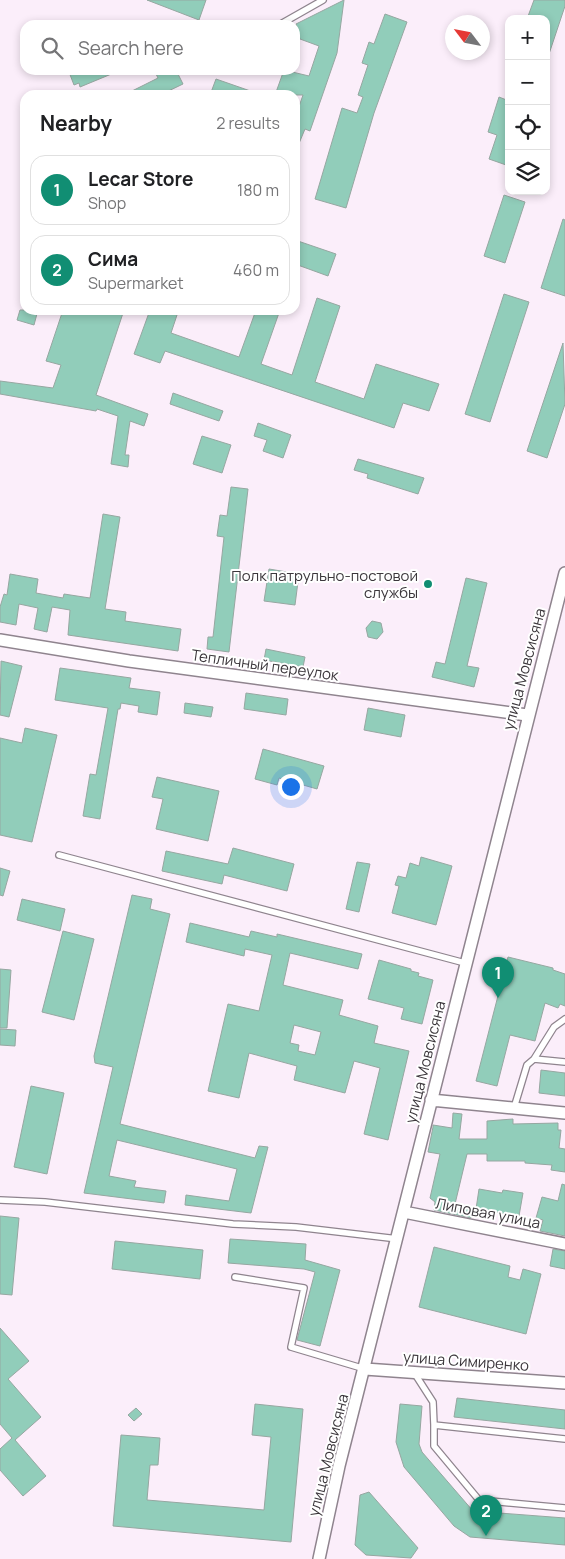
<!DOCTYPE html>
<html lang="en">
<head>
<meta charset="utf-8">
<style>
	body { margin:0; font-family:Manrope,sans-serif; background:#f6f6f6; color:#202124 }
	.controls { position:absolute; right:15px; top:15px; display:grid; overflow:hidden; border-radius:10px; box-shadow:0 2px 8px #0003 }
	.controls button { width:45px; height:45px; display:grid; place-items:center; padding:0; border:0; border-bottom:1px solid #e0e0e0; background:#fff; color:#202124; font:25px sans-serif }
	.compass { position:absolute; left:445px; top:15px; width:45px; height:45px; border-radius:50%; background:#fff; box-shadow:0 2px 8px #0003; rotate:302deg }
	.you { position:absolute; left:290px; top:786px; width:18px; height:18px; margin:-12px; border:4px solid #fff; border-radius:50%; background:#1a73e8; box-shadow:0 0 0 8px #1a73e833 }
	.badge { display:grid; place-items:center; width:32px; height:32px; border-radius:50%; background:#118e73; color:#fff; font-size:16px; font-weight:700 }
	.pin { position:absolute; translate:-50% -41px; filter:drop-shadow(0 1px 2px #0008) }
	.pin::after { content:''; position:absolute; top:26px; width:18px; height:15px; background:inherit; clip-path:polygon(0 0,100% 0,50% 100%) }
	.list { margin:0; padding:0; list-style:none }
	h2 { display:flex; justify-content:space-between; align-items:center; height:65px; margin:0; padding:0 20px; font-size:21px }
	h2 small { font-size:16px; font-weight:400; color:#757577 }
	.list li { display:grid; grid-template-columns:32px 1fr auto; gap:15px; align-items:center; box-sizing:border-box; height:70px; margin:0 10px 10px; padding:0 10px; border:1px solid #e0e0e0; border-radius:15px }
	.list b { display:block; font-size:19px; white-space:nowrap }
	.list p { margin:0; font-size:16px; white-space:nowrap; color:#757577 }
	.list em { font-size:16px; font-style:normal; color:#757577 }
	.icon { flex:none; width:28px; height:28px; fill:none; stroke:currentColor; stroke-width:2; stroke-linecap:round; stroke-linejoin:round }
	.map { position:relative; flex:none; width:565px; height:1559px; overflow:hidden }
	.search { position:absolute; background:#fff; box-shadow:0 2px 8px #0003; left:20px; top:20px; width:280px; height:55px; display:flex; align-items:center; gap:12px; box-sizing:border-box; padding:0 18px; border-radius:15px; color:#757577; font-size:19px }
	.panel { position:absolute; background:#fff; box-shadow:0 2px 8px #0003; left:20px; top:90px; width:280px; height:225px; border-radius:15px }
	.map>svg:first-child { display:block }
	.building { fill:#91cdba; stroke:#96a7a1; fill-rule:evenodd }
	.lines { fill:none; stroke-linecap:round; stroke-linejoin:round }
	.service-casing { stroke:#8f848e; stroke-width:8 }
	.minor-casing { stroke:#8f848e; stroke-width:14 }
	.service { stroke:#fff; stroke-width:5.5 }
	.minor { stroke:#fff; stroke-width:11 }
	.poi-dot { fill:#118e73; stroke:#fff; stroke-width:2 }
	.labels { text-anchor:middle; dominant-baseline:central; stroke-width:4; stroke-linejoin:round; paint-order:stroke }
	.poi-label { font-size:15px; fill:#3c373c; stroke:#fff; text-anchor:end }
	.street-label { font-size:15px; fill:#3c373c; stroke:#fff }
</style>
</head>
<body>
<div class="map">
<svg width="565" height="1559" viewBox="0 0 565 1559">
	<rect width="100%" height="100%" fill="#fbeefa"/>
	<path class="building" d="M147 0H206L199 20Z
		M344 0 337 53 310 131 305 129 295 153V118L303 95H275L284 70 309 76 319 46 300 39 296 24Z
		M534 0H565V6L548 57 546 19H527Z
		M385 14 407 22 374 113 346 208 315 199 342 108 357 113 363 97 358 95 368 65 362 63 369 42 374 44Z
		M74 70H121L80 87 79 83 74 85 69 72Z
		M154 70H176L183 84 160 95H124L158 78Z
		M216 79 259 94 258 95H210Z
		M499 97 509 101V166L489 159 497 135 488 132Z
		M504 195 525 202 505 263 484 256Z
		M563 219 565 220V296L541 288Z
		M295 240 336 254 328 276 295 264Z
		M504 294 529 302 490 422 465 414Z
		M317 298 340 306 315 382 364 399 376 364 439 384 429 411 403 403 394 428 165 351 160 363 134 354 150 310H162L177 315 171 333 239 357 256 310H280L261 364 292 375Z
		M20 310H38L34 325 17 320Z
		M63 310H124L96 395 148 414 144 426 130 421 125 455H129L128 467 111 464 118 416 97 409 96 411 0 394V381L53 388 61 365 46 361Z
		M563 343 565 404 547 458 527 451Z
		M173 393 223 411 219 421 170 404Z
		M258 423 291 435 283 458 263 451 267 440 254 436Z
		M202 436 231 445 222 473 193 464Z
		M358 459 424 478 418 494 367 478 368 474 354 470Z
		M231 487 248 489 229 652 207 649 208 637H213L224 537 217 536 220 515 227 516Z
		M103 514 120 517 105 609 126 612 125 621 181 629 178 651 68 635 70 610 52 607 47 632 34 629 38 608 19 604 16 625 0 622V607L4 594 7 595 10 574 38 579 36 593 63 598 64 594 90 598Z
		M269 569 299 574 295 605 264 601Z
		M466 578 487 583 467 666 479 668 474 687 432 677 436 662 445 664Z
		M372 621 381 623 383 632 377 639 368 637 366 628Z
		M266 649 305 657 303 667 264 660Z
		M1 661 22 666 9 717 0 715Z
		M60 668 131 678 129 688 160 692 157 715 138 712 139 706 121 703 120 709H118L100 819 83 816 90 774 96 775 108 708 55 700Z
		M246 693 288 699 286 715 244 709Z
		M185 703 213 707 211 717 184 713Z
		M368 708 405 715 401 737 364 730Z
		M25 728 57 735 32 842 0 835V738L22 743Z
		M263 749 324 766 317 789 279 778 277 785 255 779Z
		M157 777 219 791 208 841 156 829 163 799 152 797Z
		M233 848 294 864 287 891 224 875 222 884 162 871 166 851 228 864Z
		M421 857 452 866 436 925 392 913 399 886 395 885 398 876 406 878 410 863 419 866Z
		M357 862 370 864 359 912 346 909Z
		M0 868 10 871 3 896 0 895Z
		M132 895 152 899 150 909 170 914 120 1124 255 1158 259 1146 268 1147 251 1213 185 1205 186 1195 229 1201 237 1169 117 1140 109 1176 136 1181 134 1187 166 1191 164 1203 84 1193 113 1067 95 1063 94 1056Z
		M22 899 65 909 60 931 17 920Z
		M190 923 249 937 251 931 277 937V934L362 954 358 969 290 953 283 985 343 1000 339 1015 378 1026 374 1043 409 1051 388 1140 364 1134 380 1068 354 1061 345 1093 294 1080 297 1066 249 1053 239 1098 208 1091 228 1004 259 1011 272 955 245 949 244 956 186 942ZM294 1025 321 1032 315 1055 298 1051 299 1045 290 1043Z
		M63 931 94 939 74 1020 42 1012Z
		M508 957 553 968V970L565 974V1006L560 1004 558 1008 545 1003 535 1041 510 1035 497 1086 476 1081Z
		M379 960 411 969V971L419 973 418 976 433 980 422 1024 401 1019 404 1008 368 999Z
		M0 969 11 970 7 1028H0Z
		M0 1029 16 1030 15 1046 0 1045Z
		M541 1070 565 1073V1096L539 1093Z
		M31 1086 64 1093 47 1174 14 1167Z
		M453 1113 462 1114 459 1139H487V1121L513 1119V1124L558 1123V1130H561L559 1148 565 1149V1172L551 1170 552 1165 525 1163V1161H487V1154H467L455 1204 472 1209 471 1218 434 1210 435 1202 430 1198 440 1154 428 1152 433 1127V1125L452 1128Z
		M562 1184 565 1185V1236L540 1231 543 1220 536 1218 542 1197 558 1201Z
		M479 1189 502 1193 503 1190 523 1193 519 1216 476 1209Z
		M0 1216 19 1218 12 1295 0 1294Z
		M230 1239 306 1244 305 1260 340 1270 320 1346 297 1340 315 1272 304 1269 228 1263Z
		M115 1241 203 1250 200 1279 112 1269Z
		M434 1247 510 1266 508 1277 520 1280 523 1269 541 1274 526 1334 419 1307Z
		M553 1249 565 1251V1269L550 1266Z
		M0 1328 29 1361 8 1379 41 1417 15 1440 46 1476 23 1496 0 1470V1449L12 1438 0 1424Z
		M457 1398 565 1410V1429L454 1417Z
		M255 1404 303 1409 291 1542 113 1526 121 1435 160 1438 158 1465H150L147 1500 264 1510 271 1437 252 1435Z
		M400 1404 422 1406 419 1444 422 1452 473 1511 565 1518V1545L470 1537 454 1526 404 1467 396 1442Z
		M136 1408 142 1414 134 1421 128 1415Z
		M369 1492 418 1548 411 1558 366 1555 355 1545 360 1495Z"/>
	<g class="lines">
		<defs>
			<path id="service" d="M279 25 323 0
				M59 855 465 963
				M534 1059 554 1027 565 1019
				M514 1108 527 1065 534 1059 565 1062
				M0 1200 45 1202 233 1224 296 1227 398 1239
				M235 1277 304 1288 291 1347 365 1369
				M415 1374 433 1402 434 1425 565 1439
				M434 1425V1446L479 1500 565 1508"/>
			<path id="minor" d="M0 640 129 661 527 715
				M431 1100 565 1113
				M404 1212 565 1244
				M365 1369 565 1383
				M319 1559 339 1466 565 573"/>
		</defs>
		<use href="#service" class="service-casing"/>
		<use href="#minor" class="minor-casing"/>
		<use href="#service" class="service"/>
		<use href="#minor" class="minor"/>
	</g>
	<circle class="poi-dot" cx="428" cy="584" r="5"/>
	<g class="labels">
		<g class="poi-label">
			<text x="418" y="575">Полк патрульно-постовой<tspan x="418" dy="17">службы</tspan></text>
		</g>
		<g class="street-label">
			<text transform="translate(265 665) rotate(8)">Тепличный переулок</text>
			<text transform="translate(524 669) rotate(-75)">улица Мовсисяна</text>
			<text transform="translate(425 1062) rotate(-76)">улица Мовсисяна</text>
			<text transform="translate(488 1213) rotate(11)">Липовая улица</text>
			<text transform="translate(466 1361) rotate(4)">улица Симиренко</text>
			<text transform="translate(328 1455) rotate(-76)">улица Мовсисяна</text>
		</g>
	</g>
</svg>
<div class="controls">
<button>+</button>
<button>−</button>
<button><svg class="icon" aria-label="locate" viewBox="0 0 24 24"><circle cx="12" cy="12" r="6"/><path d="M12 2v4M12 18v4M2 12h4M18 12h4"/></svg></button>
<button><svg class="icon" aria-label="layers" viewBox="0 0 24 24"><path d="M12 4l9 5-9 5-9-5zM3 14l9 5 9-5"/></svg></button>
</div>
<svg class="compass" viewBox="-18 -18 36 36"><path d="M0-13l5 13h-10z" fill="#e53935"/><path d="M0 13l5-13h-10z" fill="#757577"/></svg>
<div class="you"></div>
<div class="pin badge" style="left:498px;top:998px">1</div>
<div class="pin badge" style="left:486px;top:1536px">2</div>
<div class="search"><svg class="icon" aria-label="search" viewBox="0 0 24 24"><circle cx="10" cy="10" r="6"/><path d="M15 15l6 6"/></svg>Search here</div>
<section class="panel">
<h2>Nearby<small>2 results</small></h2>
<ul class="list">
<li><span class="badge">1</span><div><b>Lecar Store</b><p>Shop</p></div><em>180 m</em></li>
<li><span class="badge">2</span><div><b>Сима</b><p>Supermarket</p></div><em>460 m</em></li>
</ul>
</section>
</div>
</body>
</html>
